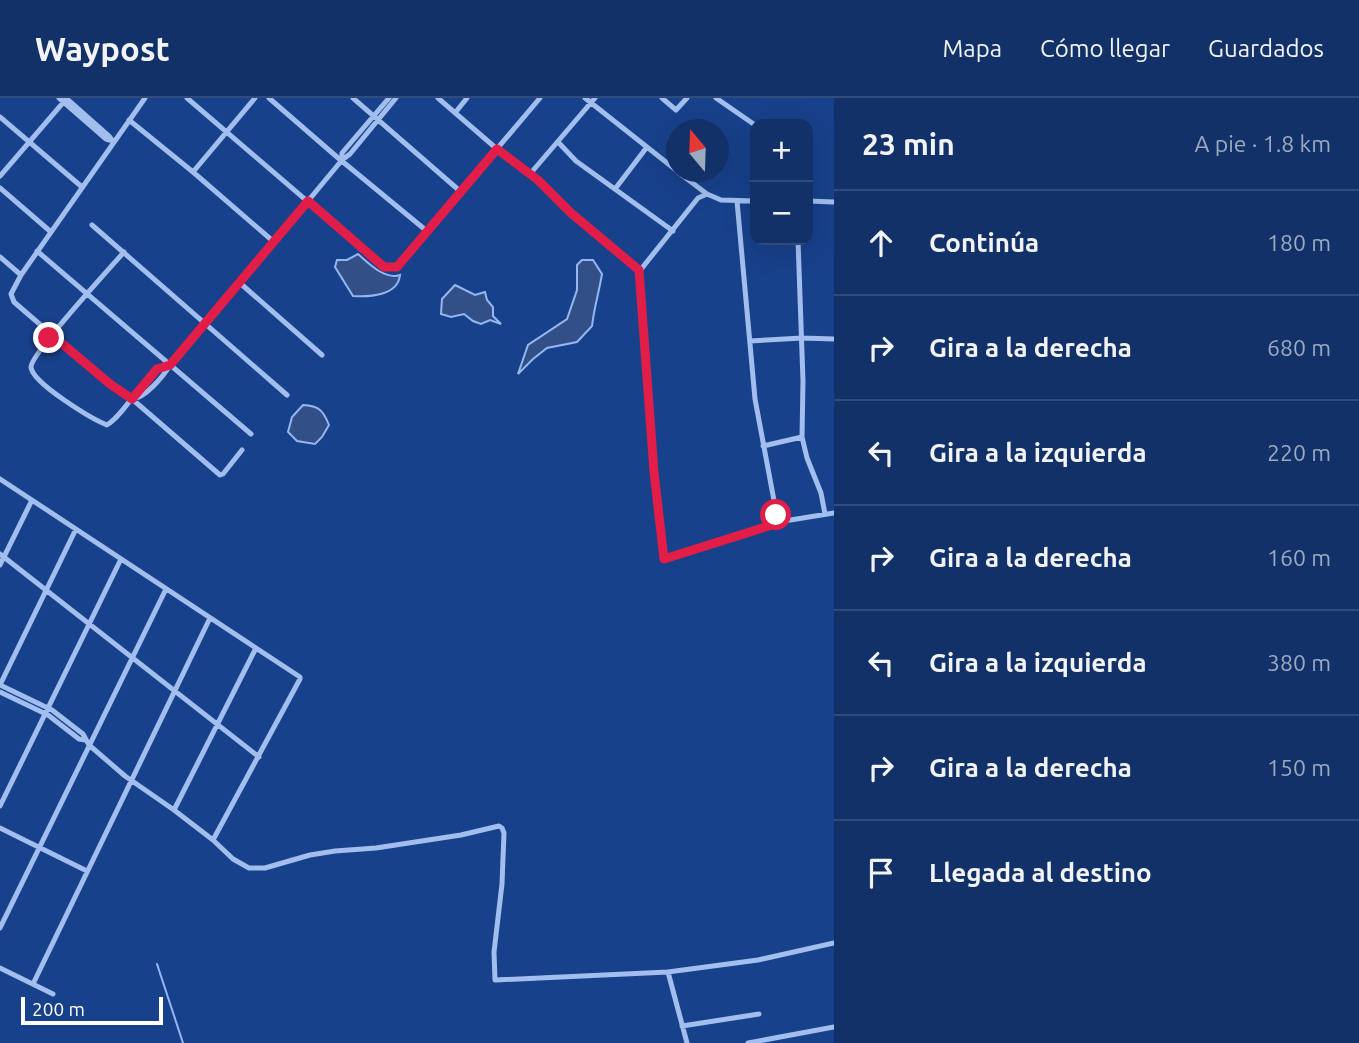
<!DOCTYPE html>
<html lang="es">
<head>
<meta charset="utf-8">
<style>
	body { margin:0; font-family:Ubuntu,sans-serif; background:#1f3d71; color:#f1f3f6 }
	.controls { position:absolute; right:21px; top:21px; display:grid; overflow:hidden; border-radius:14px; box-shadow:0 7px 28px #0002 }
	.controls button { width:63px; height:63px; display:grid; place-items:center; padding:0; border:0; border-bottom:2px solid #314c7c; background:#123168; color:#f1f3f6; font:35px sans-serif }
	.compass { position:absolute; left:666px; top:21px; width:63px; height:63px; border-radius:50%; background:#123168; box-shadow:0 7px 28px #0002; rotate:341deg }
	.scale { position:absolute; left:21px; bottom:18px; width:142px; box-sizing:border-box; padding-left:7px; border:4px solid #fff; border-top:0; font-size:19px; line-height:24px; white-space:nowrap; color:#fff; -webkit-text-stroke:5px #18418b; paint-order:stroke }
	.stop { position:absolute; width:21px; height:21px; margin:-16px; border:5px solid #e11d48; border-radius:50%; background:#fff }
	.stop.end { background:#e11d48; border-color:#fff; box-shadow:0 2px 7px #0008 }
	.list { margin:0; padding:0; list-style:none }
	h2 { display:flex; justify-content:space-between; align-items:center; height:91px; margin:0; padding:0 28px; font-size:30px }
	h2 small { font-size:23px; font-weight:400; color:#9ca9c0 }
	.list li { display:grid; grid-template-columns:46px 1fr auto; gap:21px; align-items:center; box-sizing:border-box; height:105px; padding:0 28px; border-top:2px solid #314c7c }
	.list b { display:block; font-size:26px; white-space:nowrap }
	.list em { font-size:23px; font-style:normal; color:#9ca9c0 }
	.icon { flex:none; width:38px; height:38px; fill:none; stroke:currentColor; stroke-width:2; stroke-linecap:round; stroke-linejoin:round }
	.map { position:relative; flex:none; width:834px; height:945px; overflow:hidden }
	header { display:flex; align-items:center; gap:42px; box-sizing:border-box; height:98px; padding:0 35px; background:#123168; border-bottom:2px solid #314c7c }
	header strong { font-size:33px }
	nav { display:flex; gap:38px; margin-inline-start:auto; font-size:24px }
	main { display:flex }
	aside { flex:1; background:#123168 }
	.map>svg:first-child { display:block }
	.water { fill:#325087; stroke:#94b7f1; stroke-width:2 }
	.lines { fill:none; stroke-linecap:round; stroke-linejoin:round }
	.stream { stroke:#94b7f1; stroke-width:2 }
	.street { stroke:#a1beee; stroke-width:5 }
	.route { stroke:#e11d48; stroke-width:9 }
</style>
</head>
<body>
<header>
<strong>Waypost</strong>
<nav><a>Mapa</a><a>Cómo llegar</a><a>Guardados</a></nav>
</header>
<main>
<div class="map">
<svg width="834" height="945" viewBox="0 0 834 945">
	<rect width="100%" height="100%" fill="#18418b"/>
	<path class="water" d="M358 156C369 166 385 182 400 177 398 198 369 199 353 198L335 169 337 162H347Z
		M582 162H593L602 176C599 194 594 210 592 228L577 244 547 250 533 261 518 276 528 247 567 221 577 192V167Z
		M455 187 475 197 485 194 487 202 493 209V218L501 226 490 222 481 226 473 223 464 216 451 219 441 216 442 201Z
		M303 307C319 308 323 312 329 327L322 339 315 346 297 343 288 334 292 319Z"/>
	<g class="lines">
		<path class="stream" d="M157 866 183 945"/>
		<path class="street" d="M59 0 106 41 113 43
			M66 0 109 38 112 42
			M145 0 21 177 11 196 14 204 110 287 132 301C145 300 163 279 170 267L240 185 342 62 350 56 396 0
			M187 0 384 169H397L540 0
			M269 0 337 59 428 134
			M353 0 461 94
			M438 0 497 51 538 82 571 115 639 172
			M585 0 676 72
			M662 0 676 12 687 0
			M716 0 755 27
			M455 15 467 0
			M0 19 82 89
			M129 22 193 74 274 144
			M558 44 576 63 673 133
			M342 62V55L389 0
			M193 74 255 0
			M678 74 707 96 721 102 755 103
			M530 76 595 0
			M0 78 67 0
			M0 90 51 134
			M615 91 647 49
			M707 96 698 100 638 175 654 374 664 461 778 424 834 415
			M737 103 755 301 778 424
			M808 103 834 104
			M92 127 287 297
			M798 142 803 283 802 339 807 360 821 395 825 416
			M37 153 251 336
			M124 154C110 170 31 256 31 269 32 285 92 321 107 327 129 313 145 270 170 267
			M0 159 21 177
			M240 185 322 257
			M750 243 802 240 834 241
			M132 301 220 377 223 376 242 352
			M763 348 802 339
			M0 381 300 579V581L213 742
			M0 456 259 659
			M0 467 32 402
			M0 587 52 612 83 636 89 647 125 678 174 712 213 742 233 761 249 770H265L310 757 335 753 376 750 461 737 499 728 502 730 504 735 502 786 494 854 495 882 668 874 758 862 834 845
			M0 587 76 431
			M0 594 48 617 79 641 85 642
			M0 708 121 461
			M174 712 256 550
			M0 730 87 773
			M0 830 166 491
			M0 870 53 896
			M668 874 687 945
			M33 886 210 520
			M682 928 759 916
			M748 945 834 929"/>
	</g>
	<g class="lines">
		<path class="route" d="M49 240 52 237 110 286 132 301 157 271 170 267 308 103 384 169H397L497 51 538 82 571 115 639 172 654 374 664 461 778 425 776 417"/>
	</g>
</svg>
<div class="controls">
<button>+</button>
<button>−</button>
</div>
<svg class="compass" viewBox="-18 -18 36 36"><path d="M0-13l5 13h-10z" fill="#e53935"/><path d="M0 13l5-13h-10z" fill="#9ca9c0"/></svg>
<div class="scale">200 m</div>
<div class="stop" style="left:776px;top:417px"></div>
<div class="stop end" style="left:49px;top:240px"></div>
</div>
<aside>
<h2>23 min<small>A pie · 1.8 km</small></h2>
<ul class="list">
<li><svg class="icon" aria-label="ahead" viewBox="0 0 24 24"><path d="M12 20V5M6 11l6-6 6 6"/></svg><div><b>Continúa</b></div><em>180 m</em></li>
<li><svg class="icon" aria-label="right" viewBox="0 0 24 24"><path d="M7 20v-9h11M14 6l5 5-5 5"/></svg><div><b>Gira a la derecha</b></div><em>680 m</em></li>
<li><svg class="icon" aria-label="left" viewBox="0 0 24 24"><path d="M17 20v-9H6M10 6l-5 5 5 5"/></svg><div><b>Gira a la izquierda</b></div><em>220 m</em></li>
<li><svg class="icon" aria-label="right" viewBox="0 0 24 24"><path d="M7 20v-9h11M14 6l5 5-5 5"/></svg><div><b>Gira a la derecha</b></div><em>160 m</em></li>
<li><svg class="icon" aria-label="left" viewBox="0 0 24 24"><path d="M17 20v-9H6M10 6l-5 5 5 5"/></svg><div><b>Gira a la izquierda</b></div><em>380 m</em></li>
<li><svg class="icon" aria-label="right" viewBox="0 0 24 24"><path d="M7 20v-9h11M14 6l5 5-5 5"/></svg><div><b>Gira a la derecha</b></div><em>150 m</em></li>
<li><svg class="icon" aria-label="arrive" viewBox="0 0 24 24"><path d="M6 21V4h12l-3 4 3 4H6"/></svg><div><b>Llegada al destino</b></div></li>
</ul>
</aside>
</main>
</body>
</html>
